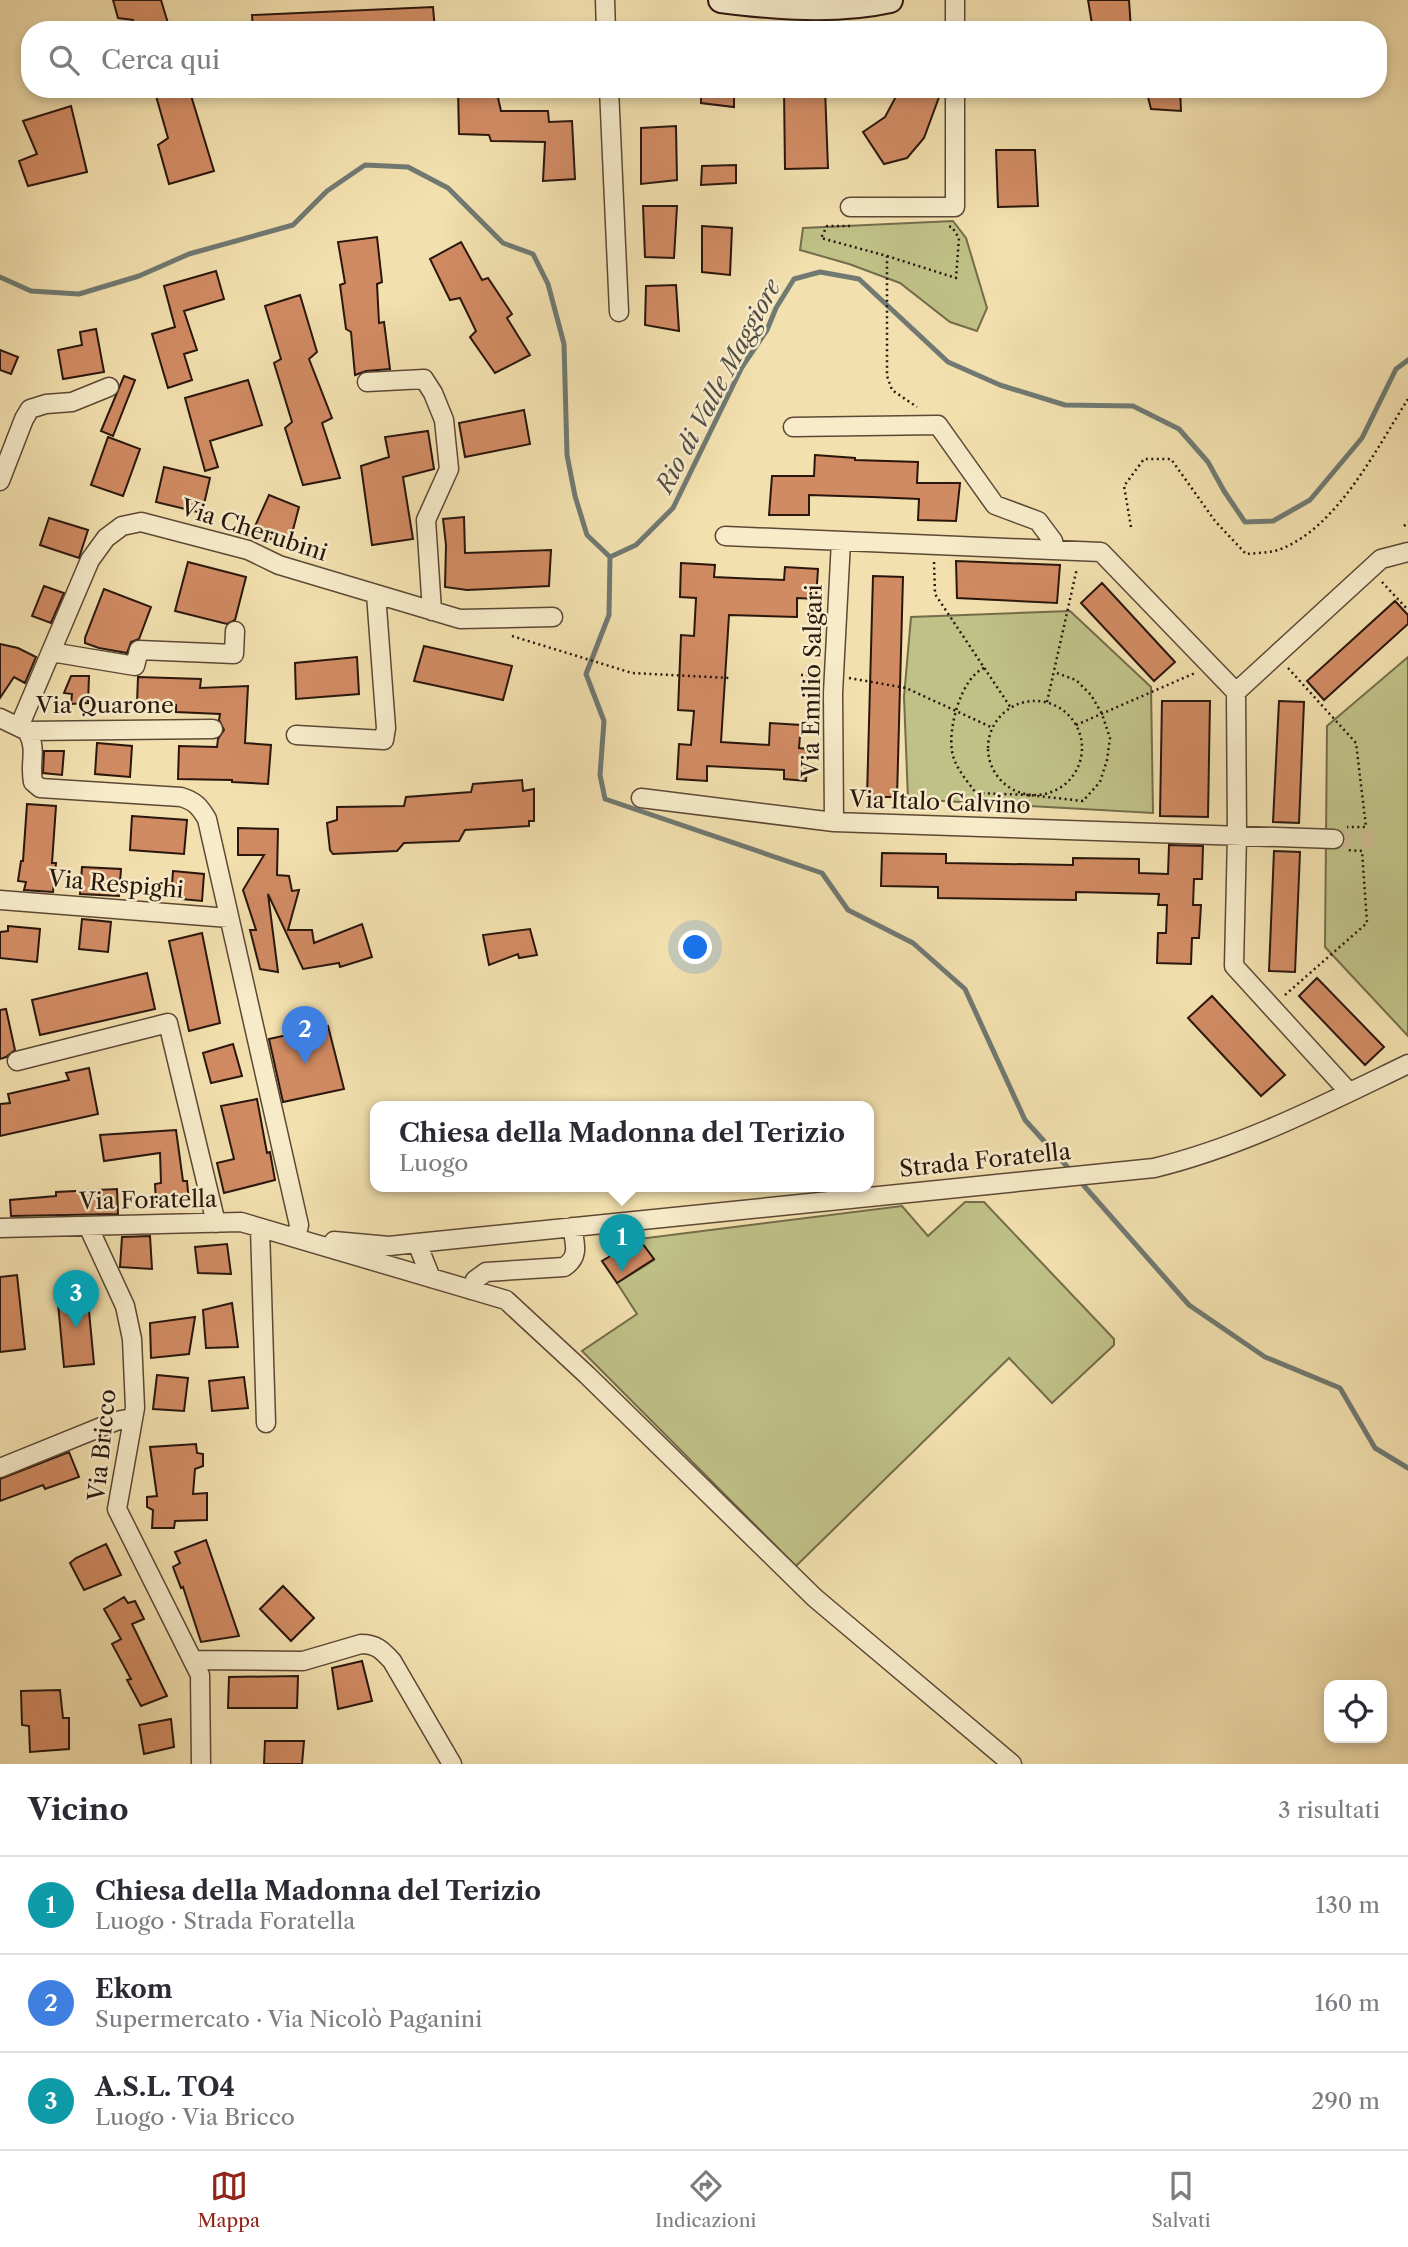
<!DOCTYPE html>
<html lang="it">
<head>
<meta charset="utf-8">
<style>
	body { margin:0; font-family:"Libre Caslon Text",serif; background:#f7f7f7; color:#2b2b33 }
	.controls { position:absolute; right:21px; bottom:21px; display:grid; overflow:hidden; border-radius:14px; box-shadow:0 4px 10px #0003 }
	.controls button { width:63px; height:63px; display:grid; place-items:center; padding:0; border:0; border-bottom:2px solid #e1e1e2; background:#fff; color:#2b2b33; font:35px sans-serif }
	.you { position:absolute; left:696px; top:948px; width:24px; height:24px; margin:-18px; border:5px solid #fff; border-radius:50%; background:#1a73e8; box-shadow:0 0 0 10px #1a73e833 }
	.badge { display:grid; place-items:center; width:46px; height:46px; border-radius:50%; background:#8f2418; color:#fff; font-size:23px; font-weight:700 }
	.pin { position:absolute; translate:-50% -58px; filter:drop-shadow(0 2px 4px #0008) }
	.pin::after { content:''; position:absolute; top:37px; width:24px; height:21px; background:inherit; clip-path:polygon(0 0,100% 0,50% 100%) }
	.popup { position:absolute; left:370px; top:1101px; width:504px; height:91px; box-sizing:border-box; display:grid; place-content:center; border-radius:14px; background:#fff; filter:drop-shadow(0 2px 5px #0005); font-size:23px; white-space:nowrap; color:#7c7c81 }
	.popup b { font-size:26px; color:#2b2b33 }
	.popup::after { content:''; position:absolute; left:50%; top:100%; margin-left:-14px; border:14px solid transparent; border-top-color:#fff }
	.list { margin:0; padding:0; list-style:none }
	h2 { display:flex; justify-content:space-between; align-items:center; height:91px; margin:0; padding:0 28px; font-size:30px }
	h2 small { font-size:23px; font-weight:400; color:#7c7c81 }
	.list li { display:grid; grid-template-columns:46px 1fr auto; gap:21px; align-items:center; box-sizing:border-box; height:98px; padding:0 28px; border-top:2px solid #e1e1e2 }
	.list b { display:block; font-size:26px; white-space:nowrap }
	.list p { margin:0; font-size:23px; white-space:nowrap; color:#7c7c81 }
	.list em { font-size:23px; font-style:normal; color:#7c7c81 }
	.icon { flex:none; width:38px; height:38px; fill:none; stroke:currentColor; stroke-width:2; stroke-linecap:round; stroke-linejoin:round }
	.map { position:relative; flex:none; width:1408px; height:1764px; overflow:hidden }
	.search { position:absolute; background:#fff; box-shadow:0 4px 10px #0003; left:21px; right:21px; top:21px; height:77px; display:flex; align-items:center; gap:18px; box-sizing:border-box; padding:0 24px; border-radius:28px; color:#7c7c81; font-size:26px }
	.sheet { height:385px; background:#fff }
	nav { display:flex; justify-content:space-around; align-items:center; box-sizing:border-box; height:98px; border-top:2px solid #e1e1e2; background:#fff; font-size:19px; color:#7c7c81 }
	nav a { display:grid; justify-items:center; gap:4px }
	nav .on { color:#8f2418 }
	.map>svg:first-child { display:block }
	.green { fill:#bfc187; stroke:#746c4a; stroke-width:2 }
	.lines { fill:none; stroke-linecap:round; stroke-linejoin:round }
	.stream { stroke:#707972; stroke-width:5 }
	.building { fill:#d18b63; stroke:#2a160d; stroke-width:2 }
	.street-tunnel { stroke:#cab88e; stroke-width:18; stroke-dasharray:18 9; stroke-linecap:butt }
	.street-casing { stroke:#5c4835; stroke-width:21 }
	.secondary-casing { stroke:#2a160d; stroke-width:28 }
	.path { stroke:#2a160d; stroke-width:2.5; stroke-dasharray:2 3.5; stroke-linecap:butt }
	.street { stroke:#f7ebca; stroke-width:18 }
	.secondary { stroke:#f7ebca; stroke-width:24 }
	.labels { text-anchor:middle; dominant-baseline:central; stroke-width:5; stroke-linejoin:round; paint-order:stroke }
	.street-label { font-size:23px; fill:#2a160d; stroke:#f7ebca }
	.water-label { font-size:24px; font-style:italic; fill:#535048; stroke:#f7ebca }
</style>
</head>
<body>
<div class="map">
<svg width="1408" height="1764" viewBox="0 0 1408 1764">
	<rect width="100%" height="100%" fill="#f2e0ae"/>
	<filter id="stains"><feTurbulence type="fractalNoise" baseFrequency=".00286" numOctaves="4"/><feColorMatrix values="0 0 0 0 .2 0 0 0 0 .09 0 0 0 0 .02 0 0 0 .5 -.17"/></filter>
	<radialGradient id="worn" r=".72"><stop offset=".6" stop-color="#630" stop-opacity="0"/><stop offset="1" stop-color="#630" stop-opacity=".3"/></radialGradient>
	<path class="green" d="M953 221 966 238 987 308 977 331 950 322 900 283 849 264 800 250 803 228Z
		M1070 611 1151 687 1153 813 908 799 904 697 911 617Z
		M1408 657V1036L1325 947 1327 726Z
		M965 1202H984L1114 1339V1345L1052 1403 1009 1358 796 1566 582 1351 637 1314 617 1283 654 1260 639 1239 902 1206 928 1236Z"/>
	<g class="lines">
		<path class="stream" d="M0 277 31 291 79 294 139 276 189 254 293 225 327 191 365 165 408 167 448 188 503 243 533 254 548 284 564 344 567 455 575 496 587 535 610 557 636 545 673 508 742 367 767 330 776 308 794 279 820 272 859 279 948 362 1000 385 1065 405 1133 406 1179 429 1208 462 1224 491 1245 522 1273 521 1310 500 1362 438 1396 369 1408 360
			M610 557 609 615 586 674 604 721 600 775 605 799 822 873 848 910 913 943 965 989 1025 1120 1072 1172
			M1078 1179 1189 1305 1265 1357 1340 1388 1375 1448 1408 1468"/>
	</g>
	<path class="building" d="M113 0H161L170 30H136L133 20 118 18Z
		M1088 0H1129L1131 30H1093Z
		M433 7 435 30H253L252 15Z
		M154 89H189L214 171 169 184 158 145 168 138Z
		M458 89H496L501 111H548L549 122 572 121 575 179 543 181 545 142 491 141 489 135 459 134Z
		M701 89H734V107L701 103Z
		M784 89H825L828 168 785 169Z
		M900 89H942L924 138 907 158 884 164 863 132 885 117Z
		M1146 89H1180L1181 111 1151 109Z
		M71 106 87 172 28 186 19 161 37 154 23 121Z
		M676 126 677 180 641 184V128Z
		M996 150H1035L1038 206 998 207Z
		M736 165V183L701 185 702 166Z
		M643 206H677L674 258 645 257Z
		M702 226 732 228 730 275 702 272Z
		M377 237 382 282 377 284 379 323 384 322 390 369 366 371 355 375 351 332 346 329 340 285 345 283 338 242Z
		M461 242 482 280 488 278 512 314 507 318 530 355 495 373 470 337 476 331 460 298 450 300 430 259Z
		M216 271 224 299 184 311 197 350 184 354 192 380 168 388 152 334 175 327 164 286Z
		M676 285 679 331 645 325 646 286Z
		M300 295 317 352 309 359 332 418 322 423 340 478 303 485 285 428 292 422 274 363 281 359 265 306Z
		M96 329 104 372 63 379 58 350 82 345 80 332Z
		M0 350 18 357 11 374 0 370Z
		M124 376 135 380 113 436 101 431Z
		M248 380 262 425 210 441 218 467 205 471 185 398Z
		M524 410 530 444 465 457 459 423Z
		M428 431 434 469 403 477 413 539 372 545 361 466 389 457 385 437Z
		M108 437 140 449 123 496 91 485Z
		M815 455 855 458V460L918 462 917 483H960L956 521 918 520 919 499 872 497 809 495V515H769L772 476H814Z
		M164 467 210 478 202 513 156 502Z
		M269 495 299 507 289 545 252 533Z
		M464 517 465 553 551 550 549 586 467 590 445 587 446 545 443 519Z
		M49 518 88 530 79 558 40 545Z
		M956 561 1060 565 1057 603 957 598Z
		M188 562 246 577 235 620 227 624 175 611Z
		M681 563 715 565 714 577 784 580 785 567 818 569 816 599 797 598V617L729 615 721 742 769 745 770 723 801 725 799 748 808 749 806 781 784 779V770L707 766V781L677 779 679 744 691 745 694 711 678 710 681 635 694 636 696 598 680 597Z
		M873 576 903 577 897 797H867Z
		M1102 583 1175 662 1154 681 1081 603Z
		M44 586 64 593 51 623 32 616Z
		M104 589 151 607 139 639 131 642 127 653 99 648 85 643V638Z
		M1395 601 1408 615V624L1324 700 1307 681Z
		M0 644 18 648 36 657 25 683 14 677 0 698Z
		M424 646 512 666 503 700 414 681Z
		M357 657 359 694 296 699 295 663Z
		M71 676H89L88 703 71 704 72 694 64 693Z
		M138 677 201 679 200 688 248 686 245 743 271 745 268 784 232 782V780L178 779 179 746 217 747 218 739 224 730 219 720 220 714 176 712V705L137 703Z
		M1162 701H1210L1208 817 1160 816Z
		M1279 701 1304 702 1299 823 1273 822Z
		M97 743 132 746 130 777 95 774Z
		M44 751H64L62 775 43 773Z
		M522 780 523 791 534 789V821H529V826L465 830 459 841 404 843 397 851 333 854 330 850 327 823 337 820V807L404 806 406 797 471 792 473 784Z
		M27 804 56 806 52 863H56L53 892 24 890 26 882 18 881 21 861H23Z
		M132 816 187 820 184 854 130 850Z
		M238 828 278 829 277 875 289 876 292 891 299 890 288 930H312L314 943 362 924 372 957 340 967 339 963 303 969 268 894 278 972 260 969 250 930H256L243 890 264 855H238Z
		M1169 845 1203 846 1202 879H1194L1193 905H1201L1199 938H1192L1191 964 1157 963 1158 933H1166L1167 905H1158L1159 894 1076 892V900L938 898V887L881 886 882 853 946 854V863L1073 865V858L1139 859V873L1168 874Z
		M1274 851 1300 852 1295 972 1269 971Z
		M82 867 121 869 119 896 80 894Z
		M173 871 204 874 202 901 171 898Z
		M82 919 111 922 108 952 79 949Z
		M8 926 40 929 37 962 0 958V932L8 931Z
		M530 929 537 955 519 958 518 954 489 965 483 935Z
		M202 933 220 1023 189 1031 169 941Z
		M147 973 155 1009 40 1035 32 1000Z
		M1317 978 1384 1047 1365 1065 1299 996Z
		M1212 996 1285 1075 1261 1096 1188 1018Z
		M6 1009 15 1050 6 1057 0 1059V1010Z
		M328 1026 344 1089 283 1102 269 1039Z
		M233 1044 242 1076 211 1083 203 1053Z
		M89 1068 98 1114 0 1136V1104L10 1103 8 1094 69 1080 66 1073Z
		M257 1099 267 1153 270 1152 275 1180 224 1193 217 1163 234 1159 221 1106Z
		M176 1130 183 1181H187L189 1202H156L155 1184 161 1183 160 1153 104 1161 100 1135Z
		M117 1189 118 1214 11 1216 10 1200 56 1196V1192Z
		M150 1236 152 1269 120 1267 122 1237Z
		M639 1239 654 1259 617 1283 602 1261Z
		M227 1244 231 1274 198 1273 195 1247Z
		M17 1275 25 1349 0 1352V1277Z
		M87 1290 94 1364 64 1367 57 1293Z
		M232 1303 238 1347 206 1348 203 1310Z
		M195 1317 189 1354 151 1358 150 1323Z
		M157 1375 188 1378 184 1411 153 1409Z
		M244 1377 248 1408 212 1411 209 1381Z
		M196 1444 197 1453 203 1454V1466L195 1469 193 1494 207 1493V1520L175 1521 174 1528H152L153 1510 147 1507V1497L157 1496 150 1447Z
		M69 1452 79 1477 45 1489 43 1485 0 1501V1479Z
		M206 1540 239 1636 201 1642 183 1587 181 1588 173 1567 180 1563 175 1552Z
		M106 1544 121 1575 84 1590 70 1563 76 1558Z
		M283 1586 314 1618 291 1641 260 1609Z
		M124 1597 128 1603 135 1601 144 1619 132 1624 167 1696 141 1706 127 1680 131 1679 112 1644 121 1639 104 1609Z
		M362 1661 372 1701 338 1709 332 1668Z
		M298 1676 297 1708H228L229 1677Z
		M60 1690 63 1718H69V1749L30 1752 29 1726 22 1725 21 1691Z
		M171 1719 174 1747 144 1754 139 1725Z
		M265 1741H304L302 1764H264Z"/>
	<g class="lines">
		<path class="street-tunnel" d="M1334 839H1373"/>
		<defs>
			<path id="street" d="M605 0 606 30
				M955 0V30
				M609 89 619 312
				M850 207H955V89
				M367 382 424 379 433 393 444 420 449 469 426 520 432 611
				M793 427 938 425 995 505 1038 521 1053 541 1055 550
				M0 481 24 419 30 409 46 404 72 402 109 387
				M725 536 1101 552 1236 692 1237 835 1234 966 1349 1092
				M51 652 135 666 139 650 234 654 235 631
				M1236 692 1381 559 1408 552
				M0 718 27 731 213 729
				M19 727 90 560 106 538 122 526 141 522 248 550 279 565 460 619 553 617
				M27 731C38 750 29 761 33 782L40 788 181 797C195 801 200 807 207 819L299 1225 296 1238
				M296 735 384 740 386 728 376 594
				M641 798 834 822 1334 839
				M834 822 833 693 841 541
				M0 900 229 918
				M17 1061 168 1023 216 1223
				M88 1226 125 1306 132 1339 135 1408 117 1509 200 1675 201 1764
				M0 1228 241 1222 506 1300 587 1375 815 1598 1012 1764
				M260 1228 266 1423
				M334 1241 389 1246 417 1243 1154 1168C1244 1146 1325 1104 1408 1064
				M417 1243 431 1278
				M471 1290 475 1280 486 1272 564 1267C580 1257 575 1244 572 1227
				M0 1468 116 1421 132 1418
				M193 1660 303 1661 361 1644C376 1644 382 1650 392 1661L452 1764"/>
			<path id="secondary" d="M721 0C776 7 836 12 890 0"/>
		</defs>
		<use href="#street" class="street-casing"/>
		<use href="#secondary" class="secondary-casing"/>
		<path class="path" d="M850 226H827L821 238 887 256V376L892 390 917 407
			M887 256 956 278 959 238 952 227 947 226
			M1404 526 1408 522
			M1131 527 1124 486 1144 459H1171L1215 521 1246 554C1256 553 1268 553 1278 550 1337 529 1376 449 1408 399
			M934 562 935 594 1011 708
			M1382 582 1408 610
			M512 636 632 673 729 678
			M984 668C961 678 948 728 952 751 954 766 967 781 976 793L1029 795 1083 801 1100 782 1107 760 1110 738 1102 714 1091 695 1076 680 1054 672
			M1288 668 1356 743 1366 827H1347
			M801 675H819
			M849 678 906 688 991 727
			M988 748a47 47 0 1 1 94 0a47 47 0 1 1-94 0Z
			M1047 702 1077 568
			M1076 725 1195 673
			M1027 813 1029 795
			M1285 995 1367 923 1362 851 1346 850"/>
		<use href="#street" class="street"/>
		<use href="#secondary" class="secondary"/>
	</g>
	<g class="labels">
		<g class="street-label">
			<text transform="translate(254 530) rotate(18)">Via Cherubini</text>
			<text transform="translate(812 681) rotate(-89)">Via Emilio Salgari</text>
			<text x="105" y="705">Via Quarone</text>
			<text transform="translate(940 802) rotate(2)">Via Italo Calvino</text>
			<text transform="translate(116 884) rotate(5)">Via Respighi</text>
			<text transform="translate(985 1160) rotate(-6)">Strada Foratella</text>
			<text transform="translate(148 1200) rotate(-1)">Via Foratella</text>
			<text transform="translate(102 1445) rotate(-84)">Via Bricco</text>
		</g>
		<g class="water-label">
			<text transform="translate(718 386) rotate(-62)">Rio di Valle Maggiore</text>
		</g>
	</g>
	<rect width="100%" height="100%" filter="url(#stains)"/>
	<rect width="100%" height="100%" fill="url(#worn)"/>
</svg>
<div class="controls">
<button><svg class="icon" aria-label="locate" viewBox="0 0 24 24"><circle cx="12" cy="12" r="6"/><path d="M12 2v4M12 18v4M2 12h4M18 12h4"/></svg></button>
</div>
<div class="you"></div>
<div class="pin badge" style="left:622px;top:1272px;background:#0f9aa8">1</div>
<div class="popup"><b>Chiesa della Madonna del Terizio</b>Luogo</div>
<div class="pin badge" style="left:305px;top:1064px;background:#3f7fe0">2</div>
<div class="pin badge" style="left:76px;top:1328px;background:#0f9aa8">3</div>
<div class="search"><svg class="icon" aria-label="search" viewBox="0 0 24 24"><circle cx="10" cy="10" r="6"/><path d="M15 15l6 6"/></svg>Cerca qui</div>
</div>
<section class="sheet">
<h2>Vicino<small>3 risultati</small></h2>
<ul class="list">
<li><span class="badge" style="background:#0f9aa8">1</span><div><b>Chiesa della Madonna del Terizio</b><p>Luogo · Strada Foratella</p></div><em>130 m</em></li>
<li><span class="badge" style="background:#3f7fe0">2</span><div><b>Ekom</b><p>Supermercato · Via Nicolò Paganini</p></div><em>160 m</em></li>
<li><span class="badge" style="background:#0f9aa8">3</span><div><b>A.S.L. TO4</b><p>Luogo · Via Bricco</p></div><em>290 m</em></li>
</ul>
</section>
<nav>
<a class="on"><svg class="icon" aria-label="map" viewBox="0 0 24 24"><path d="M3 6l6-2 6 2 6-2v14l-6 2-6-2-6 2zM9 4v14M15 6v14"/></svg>Mappa</a>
<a><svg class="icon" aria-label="directions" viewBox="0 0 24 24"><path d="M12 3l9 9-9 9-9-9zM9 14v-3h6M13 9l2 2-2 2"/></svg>Indicazioni</a>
<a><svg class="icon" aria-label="saved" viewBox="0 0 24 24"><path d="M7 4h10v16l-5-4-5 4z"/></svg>Salvati</a>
</nav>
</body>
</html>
